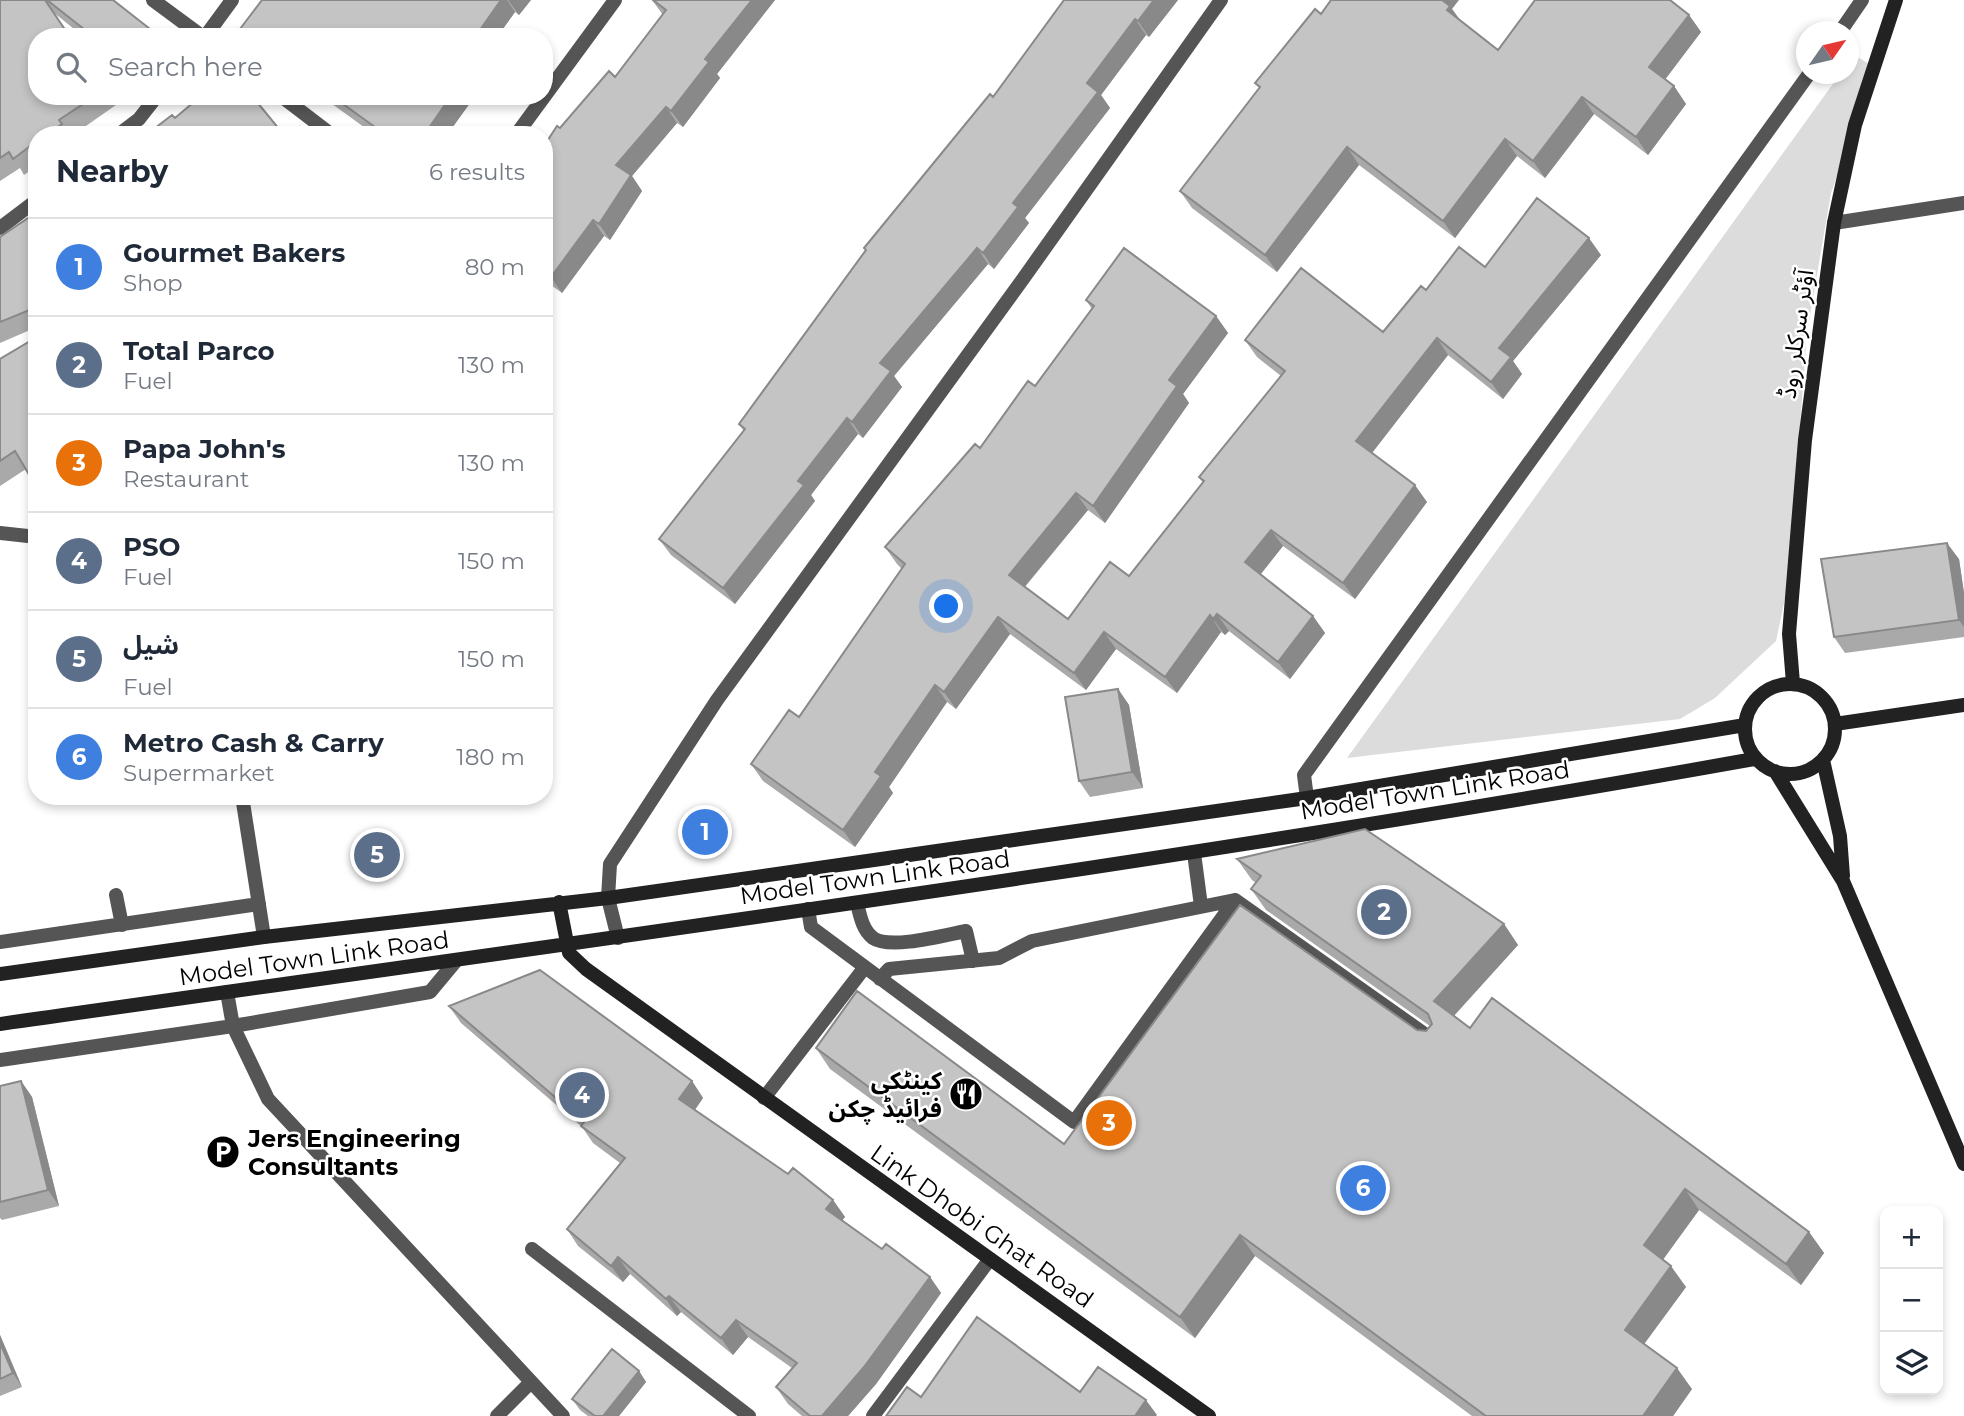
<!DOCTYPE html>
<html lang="en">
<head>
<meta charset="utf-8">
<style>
	body { margin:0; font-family:Montserrat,"Noto Sans Arabic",sans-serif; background:#f2f2f3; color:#1f2937 }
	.controls { position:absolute; right:21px; bottom:21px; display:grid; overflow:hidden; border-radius:14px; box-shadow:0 4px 10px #0003 }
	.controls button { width:63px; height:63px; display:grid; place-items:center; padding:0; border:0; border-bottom:2px solid #e0e1e3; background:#fff; color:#1f2937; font:35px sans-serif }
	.compass { position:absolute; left:1796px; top:21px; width:63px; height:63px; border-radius:50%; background:#fff; box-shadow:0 4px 10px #0003; rotate:56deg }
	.you { position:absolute; left:947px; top:607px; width:24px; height:24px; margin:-18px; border:5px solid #fff; border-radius:50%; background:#1a73e8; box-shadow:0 0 0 10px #1a73e833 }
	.badge { display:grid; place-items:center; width:46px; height:46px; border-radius:50%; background:#000; color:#fff; font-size:23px; font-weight:700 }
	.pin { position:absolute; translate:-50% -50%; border:4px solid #fff; box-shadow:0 2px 7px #0006 }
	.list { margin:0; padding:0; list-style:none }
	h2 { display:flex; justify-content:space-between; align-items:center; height:91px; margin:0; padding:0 28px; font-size:30px }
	h2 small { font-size:23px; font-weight:400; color:#747a83 }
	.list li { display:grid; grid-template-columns:46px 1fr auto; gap:21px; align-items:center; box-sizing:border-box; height:98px; padding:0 28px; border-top:2px solid #e0e1e3 }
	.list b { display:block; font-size:26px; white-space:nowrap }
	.list p { margin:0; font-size:23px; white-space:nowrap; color:#747a83 }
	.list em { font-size:23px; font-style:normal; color:#747a83 }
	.icon { flex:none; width:38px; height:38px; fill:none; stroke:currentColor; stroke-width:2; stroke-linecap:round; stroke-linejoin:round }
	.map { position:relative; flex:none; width:1964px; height:1416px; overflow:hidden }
	.search { position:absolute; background:#fff; box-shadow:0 4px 10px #0003; left:28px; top:28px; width:525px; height:77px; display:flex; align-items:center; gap:18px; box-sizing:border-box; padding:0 24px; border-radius:28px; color:#747a83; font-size:26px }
	.panel { position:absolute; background:#fff; box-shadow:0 4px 10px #0003; left:28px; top:126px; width:525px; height:679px; border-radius:28px }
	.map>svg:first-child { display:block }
	.green { fill:#dcdcdc }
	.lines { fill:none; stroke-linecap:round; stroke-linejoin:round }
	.lane { stroke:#555; stroke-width:14 }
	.street { stroke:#555; stroke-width:14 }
	.secondary { stroke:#222; stroke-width:14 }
	.wall { fill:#a9a9a9 }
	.shaded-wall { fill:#898989 }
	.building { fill:#c4c4c4; stroke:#898989; stroke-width:2 }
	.labels { text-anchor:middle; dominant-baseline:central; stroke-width:5; stroke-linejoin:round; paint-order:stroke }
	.street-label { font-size:24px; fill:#000; stroke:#fff }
	.poi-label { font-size:24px; font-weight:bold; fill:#000; stroke:#fff; text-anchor:end }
</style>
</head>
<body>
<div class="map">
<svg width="1964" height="1416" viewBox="0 0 1964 1416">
	<rect width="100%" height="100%" fill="#fff"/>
	<path class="green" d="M1854 55 1876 68 1831 193 1807 333 1788 584 1776 641 1715 698 1680 719 1347 758 1840 74H1848L1849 62Z"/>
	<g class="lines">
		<path class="lane" d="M1194 853 1201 906
			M857 903C860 915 862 929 873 938 890 950 945 935 966 931L973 961
			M808 909 811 927 1074 1122 1235 900
			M880 979 889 969 999 958 1032 941 1235 900 1433 1040
			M764 1098 865 967"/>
		<path class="street" d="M153 0 203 37
			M1840 32 1862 0
			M205 37 232 0
			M281 96 332 135
			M118 135 139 119 157 96
			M516 135 615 0
			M1834 223 1964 203
			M0 228 37 200
			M0 533 37 537
			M242 796 264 937
			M1307 798 1304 775 1809 74
			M116 895 122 925
			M618 938 608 898 610 864 717 700 1023 279 1221 0
			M0 942 259 904
			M227 992 233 1026 268 1099 563 1416
			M0 1060 233 1026 430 992 455 962
			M532 1249 749 1416
			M497 1416 531 1382
			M873 1416 990 1259"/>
		<path class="secondary" d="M1793 683 1789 634 1805 440 1834 223 1855 125 1896 0
			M1745 729a45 45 0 1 1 90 0a45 45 0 1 1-90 0Z
			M1835 724 1964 705
			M1823 760 1840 836 1843 876
			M1775 771 1843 881 1964 1164
			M559 902 569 953 586 969 1209 1416
			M0 974 264 937 608 898 895 857 1307 798 1745 725
			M0 1024C585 941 1171 863 1754 759"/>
	</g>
	<path class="wall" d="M0 0H113L160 37H84L53 12 37 96H110L116 105 73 135H37V166L24 175 20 168 0 181Z
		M262 0H531L519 15 515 12 497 37H245L240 29Z
		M652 0H775L717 74 720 78 683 127 677 123 632 176 642 191 610 240 604 236 562 293 544 280V146L560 128 615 77 663 15Z
		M1064 0H1178L1149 37 1146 35 1101 95 1110 108 1025 218 1029 223 994 269 988 264 894 376 902 387 863 438 858 434 811 495 815 501 735 604 671 555 659 539 744 431 739 424 866 251 864 248 993 97Z
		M1452 9 1460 20 1498 50 1689 15 1701 32 1665 79 1674 86 1686 104 1648 155 1594 114 1545 178 1517 156 1455 238 1359 165 1277 272 1192 208 1180 191 1259 88 1255 83 1321 14Z
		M321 96H465L470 103 447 135H375Z
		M37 212V327L0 343V237Z
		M1601 255 1513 361 1522 374 1503 399 1448 355 1372 453 1427 502 1355 599 1283 546 1260 574 1313 616 1325 633 1290 679 1229 631 1225 635 1221 632 1177 693 1116 649 1086 690 1010 634 956 709 947 702 889 787 893 793 855 847 763 781 751 764 799 717 902 569 897 564 885 547 980 448 1035 386 1092 309 1086 300 1216 316 1228 333 1183 394 1189 403 1105 523 1088 510 1025 587 1068 619 1129 576 1203 483 1199 477 1281 376 1257 357 1245 340 1383 332 1426 290 1485 267Z
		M37 337V486L26 469 0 486V359Z
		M1959 559 1964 593V637L1845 653 1834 637Z
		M1118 689 1129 705 1143 788 1090 797 1079 781Z
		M1237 859 1504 924 1518 945 1454 1016 1470 1028 1809 1232 1824 1253 1801 1285 1699 1210 1663 1260 1686 1287 1644 1344 1692 1389 1673 1416H1472L1255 1256 1195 1338 830 1069 816 1048 1064 1144 1417 1030 1426 1031 1430 1026 1266 910 1251 889 1256 883 1252 880Z
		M449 1006 692 1081 703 1098 695 1110 788 1174 833 1200 845 1217 842 1220 882 1249 930 1277 941 1293 876 1384 848 1416H802L788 1404 776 1387 792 1368 748 1337 733 1355 681 1312 677 1316 630 1274 623 1282 578 1246 567 1229 620 1163 593 1143 582 1127 461 1023Z
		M21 1081 32 1097 59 1206 2 1220 0 1218V1086Z
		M0 1335 22 1387 0 1396Z
		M639 1371 646 1382 619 1416H588L580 1410 572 1399Z"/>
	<path class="shaded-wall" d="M501 0H507L515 12 497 37H475Z
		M508 0H531L519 15Z
		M752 0H775L717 74 720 78 683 127 671 111 705 59Z
		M1154 0H1178L1149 37 1138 21Z
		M1439 0H1459L1452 9 1462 23 1459 28Z
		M1689 15 1701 32 1661 85 1649 67Z
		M1135 19 1146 35 1101 95 1110 108 1025 218 1029 223 994 269 983 253 1087 83Z
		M1674 86 1686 104 1648 155 1636 137Z
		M451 96H465L470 103 447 135H424Z
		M1582 97 1594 114 1545 178 1533 161Z
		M666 107 677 123 632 176 642 191 610 240 599 224 616 165Z
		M1505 139 1517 156 1455 238 1443 221Z
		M1347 147 1359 165 1277 272 1265 255Z
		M593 220 604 236 562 293 551 277Z
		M1589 238 1601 255 1513 361 1522 374 1503 399 1491 382 1499 348Z
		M977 248 988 264 894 376 902 387 863 438 852 422 880 363Z
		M1216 316 1228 333 1183 394 1189 403 1105 523 1093 506 1169 380Z
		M1437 338 1448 355 1368 458 1356 441Z
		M847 418 858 434 811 495 815 501 735 604 723 588 798 481Z
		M1415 485 1427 502 1355 599 1343 583Z
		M1076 493 1088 510 1020 592 1009 575Z
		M1271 530 1283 546 1257 579 1245 562Z
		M1947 543 1959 559 1964 593V627L1959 620Z
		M1217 614 1229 631 1225 635 1213 619Z
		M1210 615 1221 632 1177 693 1165 677Z
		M1313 616 1325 633 1290 679 1278 662Z
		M998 617 1010 634 956 709 944 692Z
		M1104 632 1116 649 1086 690 1074 673Z
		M935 685 947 702 889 787 893 793 855 847 843 830 875 772Z
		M1118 689 1129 705 1143 788 1132 772Z
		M1504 924 1518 945 1448 1022 1434 1001Z
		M21 1081 32 1097 59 1206 48 1190Z
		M692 1081 703 1098 691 1115 679 1099Z
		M1685 1189 1699 1210 1658 1266 1644 1245Z
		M833 1200 845 1217 838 1226 826 1209Z
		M1809 1232 1824 1253 1801 1285 1786 1264Z
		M1240 1235 1255 1256 1195 1338 1180 1317Z
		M618 1257 630 1274 623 1282 611 1266Z
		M1671 1266 1686 1287 1639 1351 1625 1330Z
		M930 1277 941 1293 876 1384 848 1416H822Z
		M669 1296 681 1312 677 1316 666 1299Z
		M736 1320 748 1337 733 1355 721 1338Z
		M0 1335 22 1387 13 1373 0 1343Z
		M1677 1368 1692 1389 1673 1416H1643Z
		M639 1371 646 1382 619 1416H603Z
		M1146 1400 1157 1415 1156 1416H1135Z"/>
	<path class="building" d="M0 0H45L70 37H37V96H95L59 120 62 124 46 135H37V141L13 159 9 152 0 158Z
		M47 0H113L159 36 94 37Z
		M262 0H501L475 37H250L240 29Z
		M653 0H752L705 59 709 62 671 111 666 107 616 165 631 175 599 224 593 220 551 277 544 272V146L557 126 560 128 609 71 615 77 666 10Z
		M1064 0H1154L1138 21 1135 19 1087 83 1098 92 1013 203 1018 207 983 253 977 248 880 363 891 371 852 422 847 418 798 481 804 485 723 588 659 539 745 429 739 424 866 250 864 248 990 94 993 97Z
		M1331 0H1442L1450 6 1447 10 1498 50 1535 0H1670L1689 15 1649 67 1674 86 1636 137 1582 97 1533 161 1505 139 1443 221 1347 147 1265 255 1180 191 1260 87 1255 83 1315 9 1321 14Z
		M201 96H252L284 135H146L172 115 175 118Z
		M332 96H451L424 135H386Z
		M300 127 311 135H294Z
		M1537 198 1589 238 1499 348 1511 357 1491 382 1437 338 1356 441 1415 485 1343 583 1271 530 1245 562 1313 616 1278 662 1217 614 1213 619 1210 615 1165 677 1104 632 1074 673 998 617 944 692 935 685 875 772 881 776 843 830 751 764 789 710 799 717 905 564 885 547 975 444 980 448 1028 381 1035 386 1094 306 1086 300 1124 248 1216 316 1169 380 1177 386 1093 506 1076 493 1009 575 1068 619 1110 562 1129 576 1204 481 1199 477 1285 371 1245 340 1301 268 1383 332 1421 286 1426 290 1459 247 1485 267Z
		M37 212V307L0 322V237Z
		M37 337V475L31 478 15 451 0 461V359Z
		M1947 543 1959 620 1834 637 1821 559Z
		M1118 689 1132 772 1079 781 1065 697Z
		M1365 829 1504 924 1434 1001 1470 1028 1492 998 1809 1232 1786 1264 1685 1189 1644 1245 1671 1266 1625 1330 1677 1368 1643 1416H1486L1240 1235 1180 1317 816 1048 857 991 1064 1144 1240 905 1417 1030 1426 1031 1432 1024 1428 1014 1251 889 1261 876 1237 859Z
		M540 970 692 1081 679 1099 788 1174 793 1168 833 1200 826 1209 882 1249 886 1244 930 1277 864 1367 822 1416H810L776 1387 797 1363 736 1320 721 1338 669 1296 666 1299 618 1257 611 1266 567 1229 625 1158 581 1126 584 1122 449 1006Z
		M21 1081 48 1190 0 1202V1086Z
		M977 1317 1080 1392 1098 1367 1146 1400 1135 1416H886L907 1387 921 1397Z
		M0 1343 13 1373 0 1379Z
		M612 1349 639 1371 603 1416H595L572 1399Z"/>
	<defs>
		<symbol id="restaurant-disc" viewBox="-11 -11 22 22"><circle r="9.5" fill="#000" stroke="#fff"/><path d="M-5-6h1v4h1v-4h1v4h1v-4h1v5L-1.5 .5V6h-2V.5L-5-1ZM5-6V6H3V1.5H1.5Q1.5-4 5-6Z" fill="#fff"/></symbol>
		<symbol id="parking-disc" viewBox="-11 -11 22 22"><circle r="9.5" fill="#000" stroke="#fff"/><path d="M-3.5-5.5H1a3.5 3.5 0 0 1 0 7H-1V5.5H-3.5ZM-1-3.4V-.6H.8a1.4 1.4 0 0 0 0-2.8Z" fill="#fff"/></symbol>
	</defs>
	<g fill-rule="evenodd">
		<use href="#restaurant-disc" x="947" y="1075" width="38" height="38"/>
		<use href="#parking-disc" x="204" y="1133" width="38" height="38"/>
	</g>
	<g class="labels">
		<g class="street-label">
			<text transform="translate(1796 334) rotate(-82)">آؤٹر سرکلر روڈ</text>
			<text transform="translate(1435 790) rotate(-9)">Model Town Link Road</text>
			<text transform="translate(875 877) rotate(-8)">Model Town Link Road</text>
			<text transform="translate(314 958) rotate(-8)">Model Town Link Road</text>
			<text transform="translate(982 1226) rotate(35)">Link Dhobi Ghat Road</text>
		</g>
		<g class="poi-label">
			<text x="942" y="1080">کینٹکی<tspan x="942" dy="28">فرائیڈ چکن</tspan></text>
			<text x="248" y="1138" text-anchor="start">Jers Engineering<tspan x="248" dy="28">Consultants</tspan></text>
		</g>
	</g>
</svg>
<div class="controls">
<button>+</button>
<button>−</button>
<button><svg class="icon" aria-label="layers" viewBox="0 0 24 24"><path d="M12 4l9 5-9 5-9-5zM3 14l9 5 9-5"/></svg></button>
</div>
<svg class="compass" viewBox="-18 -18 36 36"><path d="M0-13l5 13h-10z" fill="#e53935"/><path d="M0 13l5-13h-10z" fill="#747a83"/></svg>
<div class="you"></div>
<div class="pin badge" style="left:705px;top:832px;background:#3f7fe0">1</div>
<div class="pin badge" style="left:1384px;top:912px;background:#5c6f8a">2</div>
<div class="pin badge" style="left:1109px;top:1123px;background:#e8710a">3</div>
<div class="pin badge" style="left:582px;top:1095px;background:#5c6f8a">4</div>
<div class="pin badge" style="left:377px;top:855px;background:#5c6f8a">5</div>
<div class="pin badge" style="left:1363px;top:1188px;background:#3f7fe0">6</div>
<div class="search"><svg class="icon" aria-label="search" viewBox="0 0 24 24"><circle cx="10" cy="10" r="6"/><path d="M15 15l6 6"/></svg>Search here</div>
<section class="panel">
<h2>Nearby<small>6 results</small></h2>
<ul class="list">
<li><span class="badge" style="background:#3f7fe0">1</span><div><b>Gourmet Bakers</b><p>Shop</p></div><em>80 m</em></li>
<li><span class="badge" style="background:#5c6f8a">2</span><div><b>Total Parco</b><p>Fuel</p></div><em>130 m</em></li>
<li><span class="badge" style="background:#e8710a">3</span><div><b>Papa John's</b><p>Restaurant</p></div><em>130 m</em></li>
<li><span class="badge" style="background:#5c6f8a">4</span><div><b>PSO</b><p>Fuel</p></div><em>150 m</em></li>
<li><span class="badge" style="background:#5c6f8a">5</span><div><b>شیل</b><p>Fuel</p></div><em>150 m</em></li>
<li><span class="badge" style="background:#3f7fe0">6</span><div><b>Metro Cash &amp; Carry</b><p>Supermarket</p></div><em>180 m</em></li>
</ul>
</section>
</div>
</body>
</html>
